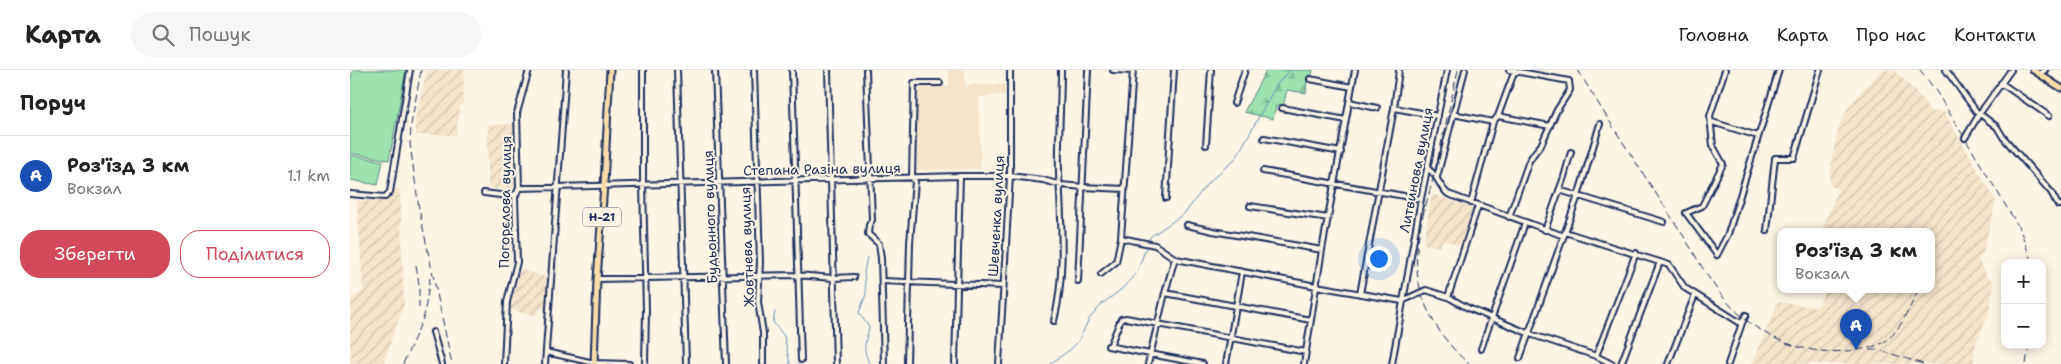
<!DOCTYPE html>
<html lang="uk">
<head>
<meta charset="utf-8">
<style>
	body { margin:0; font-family:"Shantell Sans",sans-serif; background:#f6f6f6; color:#222 }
	.controls { position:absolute; right:15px; bottom:15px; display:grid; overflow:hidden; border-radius:10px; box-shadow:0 2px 12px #0003 }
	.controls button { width:45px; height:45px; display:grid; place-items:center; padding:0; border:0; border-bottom:1px solid #e0e0e0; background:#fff; color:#222; font:25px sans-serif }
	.you { position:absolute; left:1028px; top:188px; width:18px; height:18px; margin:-12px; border:4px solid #fff; border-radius:50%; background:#1a73e8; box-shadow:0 0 0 8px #1a73e833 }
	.badge { display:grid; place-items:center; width:32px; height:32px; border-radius:50%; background:#d1495b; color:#fff; font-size:16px; font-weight:700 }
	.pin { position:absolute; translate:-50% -41px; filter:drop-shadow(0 1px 2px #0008) }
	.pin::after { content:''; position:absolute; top:26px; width:18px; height:15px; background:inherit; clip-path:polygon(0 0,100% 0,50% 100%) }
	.popup { position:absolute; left:1427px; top:158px; width:158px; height:65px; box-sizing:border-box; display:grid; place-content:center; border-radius:10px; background:#fff; filter:drop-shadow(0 1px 4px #0005); font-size:16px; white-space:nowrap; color:#767676 }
	.popup b { font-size:19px; color:#222 }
	.popup::after { content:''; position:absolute; left:50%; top:100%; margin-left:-10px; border:10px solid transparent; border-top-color:#fff }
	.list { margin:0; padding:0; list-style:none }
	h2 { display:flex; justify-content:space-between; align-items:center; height:65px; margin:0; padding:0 20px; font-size:21px }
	h2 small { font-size:16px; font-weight:400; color:#767676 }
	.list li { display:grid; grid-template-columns:32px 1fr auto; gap:15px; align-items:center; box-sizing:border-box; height:80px; padding:0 20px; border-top:1px solid #e0e0e0 }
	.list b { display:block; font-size:19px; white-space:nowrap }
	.list p { margin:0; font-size:16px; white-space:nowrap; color:#767676 }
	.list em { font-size:16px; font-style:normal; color:#767676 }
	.actions { display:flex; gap:10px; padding:15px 20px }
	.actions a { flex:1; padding:11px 0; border:1px solid #d1495b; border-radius:20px; text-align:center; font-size:18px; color:#d1495b }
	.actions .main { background:#d1495b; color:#fff }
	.icon { flex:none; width:28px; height:28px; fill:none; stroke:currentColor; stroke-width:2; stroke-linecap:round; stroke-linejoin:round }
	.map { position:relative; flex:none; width:1711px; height:294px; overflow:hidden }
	header { display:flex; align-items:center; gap:30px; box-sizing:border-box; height:70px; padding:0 25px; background:#fff; border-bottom:1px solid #e0e0e0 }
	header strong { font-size:24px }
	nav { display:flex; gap:28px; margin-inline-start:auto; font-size:18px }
	.search { width:350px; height:45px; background:#f6f6f6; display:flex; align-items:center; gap:12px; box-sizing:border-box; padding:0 18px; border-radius:28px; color:#767676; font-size:19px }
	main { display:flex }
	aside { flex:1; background:#fff }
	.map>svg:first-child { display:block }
	.built { fill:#f4e4cc }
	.industrial { fill:url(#industrial-furrows) }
	.forest { fill:url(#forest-firs); stroke:#5b8886 }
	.garden { fill:#9be2af; stroke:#5b8886 }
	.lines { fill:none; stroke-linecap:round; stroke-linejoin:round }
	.stream { stroke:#6490b9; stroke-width:1 }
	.minor-casing { stroke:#1b2f5e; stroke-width:8 }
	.major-casing { stroke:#1b2f5e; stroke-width:9 }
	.minor { stroke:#fcf5e5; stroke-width:4 }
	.major { stroke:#f9deab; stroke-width:5 }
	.rail { stroke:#1b2f5e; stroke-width:1; stroke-dasharray:8 4; stroke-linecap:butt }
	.labels { text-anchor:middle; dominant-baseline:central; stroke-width:4; stroke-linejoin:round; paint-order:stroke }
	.shield { fill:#fcf5e5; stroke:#5e6a86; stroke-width:1 }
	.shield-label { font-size:12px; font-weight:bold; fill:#1b2f5e }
	.street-label { font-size:14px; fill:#1b2f5e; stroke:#fcf5e5 }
</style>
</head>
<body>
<header>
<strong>Карта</strong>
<div class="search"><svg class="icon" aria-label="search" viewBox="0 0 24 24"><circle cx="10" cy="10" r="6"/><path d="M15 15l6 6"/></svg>Пошук</div>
<nav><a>Головна</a><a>Карта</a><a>Про нас</a><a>Контакти</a></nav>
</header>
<main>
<aside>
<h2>Поруч<small></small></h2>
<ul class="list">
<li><span class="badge" style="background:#1a4fb4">A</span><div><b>Роз'їзд 3 км</b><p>Вокзал</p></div><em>1.1 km</em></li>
</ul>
<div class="actions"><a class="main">Зберегти</a><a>Поділитися</a></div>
</aside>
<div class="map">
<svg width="1711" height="294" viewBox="0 0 1711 294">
	<defs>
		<pattern id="industrial-furrows" width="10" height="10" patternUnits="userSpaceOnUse" patternTransform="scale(1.25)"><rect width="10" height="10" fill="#f4e4cc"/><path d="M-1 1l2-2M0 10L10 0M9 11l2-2" fill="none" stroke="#d1c4b2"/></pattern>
		<pattern id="forest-firs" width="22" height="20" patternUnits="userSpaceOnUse" patternTransform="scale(1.25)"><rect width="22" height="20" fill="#9be2af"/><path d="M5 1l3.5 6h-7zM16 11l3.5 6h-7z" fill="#85c299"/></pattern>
	</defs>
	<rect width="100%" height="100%" fill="#fcf5e5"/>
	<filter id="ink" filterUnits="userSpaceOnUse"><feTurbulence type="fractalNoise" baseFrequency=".02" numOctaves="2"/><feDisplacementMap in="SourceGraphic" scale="10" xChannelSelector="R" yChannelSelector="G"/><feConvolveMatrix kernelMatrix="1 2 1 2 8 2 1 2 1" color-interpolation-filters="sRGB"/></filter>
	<g filter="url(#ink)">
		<path class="built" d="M599 0H615V15L655 14V25L629 27 631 99 567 100V16H599Z"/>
		<path class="industrial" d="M114 0 113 35H110L106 65H66L65 50 77 1Z
			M1532 0H1544L1574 30 1579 41 1594 42 1646 131 1633 183 1628 190 1636 205 1644 213 1639 243 1626 273 1623 294H1402L1428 232 1467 237 1477 219H1581V161H1474L1472 159 1488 119 1479 115 1482 87 1490 53 1499 36 1513 19Z
			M163 54 165 119 138 118V55Z
			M45 119H50L54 234 33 294H0V230L13 221 7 131 38 130Z
			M1082 124 1124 139 1112 176 1092 170 1090 177 1073 174Z
			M170 199 198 208 196 239 192 238 186 245 172 243 160 239Z"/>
		<path class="forest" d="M916 0H963L961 8H957L956 23 937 20 933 37 926 36 923 49 894 42Z"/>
		<path class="garden" d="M3 0H56L39 90 0 83V13Z
			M0 85 33 91 28 115 0 110Z"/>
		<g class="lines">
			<path class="stream" d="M517 187 514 203 516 224 509 243 519 257C515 277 512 273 519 294
				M425 242 423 252 434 266 440 294
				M700 294 721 279 728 272 739 249 752 234 773 218 787 202 800 167 835 143 857 114 886 88 927 14 940 0"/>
			<defs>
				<path id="minor" d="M293 0V115L296 240 295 294
					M327 0 336 294
					M365 0 376 294
					M404 0 410 192 408 232 413 263V294
					M442 0 451 290
					M478 0 486 294
					M516 0 522 150 519 155 518 164 529 174 531 188 534 294
					M763 0 783 1
					M1375 0 1360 46 1363 76 1373 94 1352 136 1336 143 1367 185 1378 164 1429 0
					M1596 0 1626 41 1647 57 1653 67 1701 122 1708 135H1711
					M1690 4 1695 0
					M960 9 1002 17
					M1651 13 1699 46
					M999 32 1027 38
					M884 33 895 0
					M932 38 996 50
					M1044 38 1088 46
					M1103 44 1143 52
					M1148 46 1200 56
					M1362 52 1408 66
					M914 68 991 82
					M1615 68 1630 43 1661 0
					M856 75 861 0
					M1078 99C1088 105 1089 117 1098 124L1214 166
					M913 101 1071 129
					M1087 107 1115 0
					M169 118 610 106H660L693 110 711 115 733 117 775 119
					M1209 120 1314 152
					M134 123 158 126 166 124
					M0 124 35 127 40 122 60 0
					M816 128 824 0
					M1121 133 1143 52 1148 46 1165 0
					M900 136 978 148
					M1159 147 1179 91 1185 82 1191 75 1207 40 1220 20 1219 11 1159 0
					M837 155 863 161 972 180
					M1195 160 1214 107 1221 82
					M1417 161 1425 88H1444L1470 0
					M1215 162 1319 195 1335 218 1389 252 1392 253 1396 245
					M771 168 805 175 826 189 966 216 1052 231 1076 220 1098 227 1118 238 1180 264 1246 286 1262 294
					M751 204 766 192 771 168 783 0
					M247 209 447 205 483 208 504 207
					M532 211 653 216
					M728 211 738 0
					M815 223 825 188
					M1010 224 1044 38 1049 0
					M1098 227 1128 136
					M704 251C716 203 711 152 709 103 708 69 711 34 711 0
					M83 262 92 294
					M758 276 853 294
					M760 276 771 249 776 248 956 282
					M1131 279 1175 153
					M196 282 244 293 279 294
					M1246 286 1286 183
					M1170 288 1229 123 1250 54
					M154 294 157 232 167 192 165 127 169 118 167 43 179 0
					M195 294 216 0
					M557 294 560 173 565 111 562 108 564 13H590
					M605 294 610 106
					M649 294 660 106V0
					M798 294 815 223 961 250
					M876 294 892 202
					M954 294 972 180 1005 0
					M1042 294 1071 129 1097 0
					M1271 294 1310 192
					M1318 294 1345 225
					M1378 294 1392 253"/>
				<path id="major" d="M1683 0 1711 18
					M244 294 247 209 254 115 260 0"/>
			</defs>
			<use href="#minor" class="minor-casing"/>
			<use href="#major" class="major-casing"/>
			<use href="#minor" class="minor"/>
			<use href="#major" class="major"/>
			<path class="rail" d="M71 0 61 55 60 74 69 139 102 294
				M1108 0C1100 35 1092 70 1084 105 1078 129 1069 154 1067 180 1063 225 1086 265 1119 294
				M1228 0C1260 54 1295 106 1329 159 1346 185 1360 215 1382 237 1415 271 1459 287 1505 280 1514 279 1526 277 1534 272 1551 261 1560 236 1569 219
				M1570 0 1586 21 1670 159 1682 193
				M66 195 69 214V238
				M1519 280H1530L1573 294
				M53 294 74 246 80 208
				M1676 294 1679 275"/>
		</g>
	</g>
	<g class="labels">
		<rect class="shield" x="233" y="137.5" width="38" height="19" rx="4"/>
		<g class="shield-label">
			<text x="252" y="147">Н-21</text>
		</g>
		<g class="street-label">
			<text transform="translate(472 99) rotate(-1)">Степана Разіна вулиця</text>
			<text transform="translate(1066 100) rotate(-79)">Литвинова вулиця</text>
			<text transform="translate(155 132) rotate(-89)">Погорєлова вулиця</text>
			<text transform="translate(646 146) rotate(-87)">Шевченка вулиця</text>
			<text transform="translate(360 147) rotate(-92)">Будьонного вулиця</text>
			<text transform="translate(397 177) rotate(-92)">Жовтнева вулиця</text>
		</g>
	</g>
</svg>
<div class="controls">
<button>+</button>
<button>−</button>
</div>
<div class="you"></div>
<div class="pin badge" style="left:1506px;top:280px;background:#1a4fb4">A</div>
<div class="popup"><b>Роз'їзд 3 км</b>Вокзал</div>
</div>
</main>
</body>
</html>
